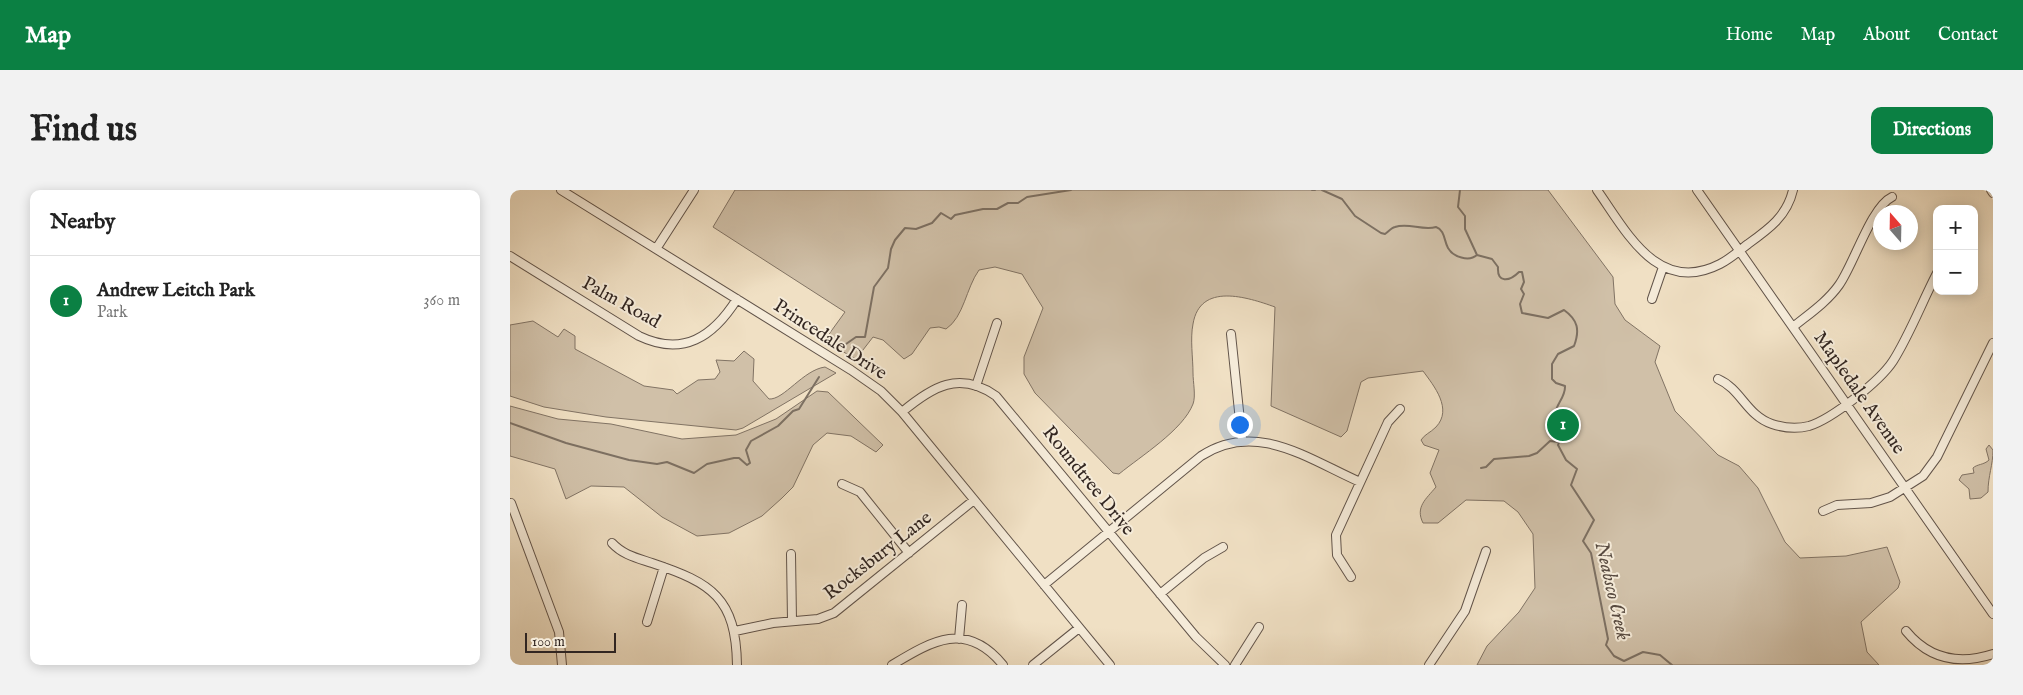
<!DOCTYPE html>
<html lang="en">
<head>
<meta charset="utf-8">
<style>
	body { margin:0; font-family:"IM FELL English",serif; background:#f2f2f2; color:#222 }
	.controls { position:absolute; right:15px; top:15px; display:grid; overflow:hidden; border-radius:10px; box-shadow:0 2px 12px #0003 }
	.controls button { width:45px; height:45px; display:grid; place-items:center; padding:0; border:0; border-bottom:1px solid #e0e0e0; background:#fff; color:#222; font:25px sans-serif }
	.compass { position:absolute; left:1363px; top:15px; width:45px; height:45px; border-radius:50%; background:#fff; box-shadow:0 2px 12px #0003; rotate:340deg }
	.scale { position:absolute; left:15px; bottom:12px; width:91px; box-sizing:border-box; padding-left:5px; border:2px solid #322621; border-top:0; font-size:14px; line-height:18px; white-space:nowrap; color:#322621; -webkit-text-stroke:4px #f5ebd9; paint-order:stroke }
	.you { position:absolute; left:729px; top:234px; width:18px; height:18px; margin:-12px; border:4px solid #fff; border-radius:50%; background:#1a73e8; box-shadow:0 0 0 8px #1a73e833 }
	.badge { display:grid; place-items:center; width:32px; height:32px; border-radius:50%; background:#0b8043; color:#fff; font-size:16px; font-weight:700 }
	.pin { position:absolute; translate:-50% -50%; border:2px solid #fff; box-shadow:0 1px 5px #0006 }
	.list { margin:0; padding:0; list-style:none }
	h2 { display:flex; justify-content:space-between; align-items:center; height:65px; margin:0; padding:0 20px; font-size:21px }
	h2 small { font-size:16px; font-weight:400; color:#767676 }
	.list li { display:grid; grid-template-columns:32px 1fr auto; gap:15px; align-items:center; box-sizing:border-box; height:90px; padding:0 20px; border-top:1px solid #e0e0e0 }
	.list b { display:block; font-size:19px; white-space:nowrap }
	.list p { margin:0; font-size:16px; white-space:nowrap; color:#767676 }
	.list em { font-size:16px; font-style:normal; color:#767676 }
	.map { position:relative; flex:none; width:1483px; height:475px; overflow:hidden; border-radius:10px }
	header { display:flex; align-items:center; gap:30px; box-sizing:border-box; height:70px; padding:0 25px; background:#0b8043; color:#fff }
	header strong { font-size:24px }
	nav { display:flex; gap:28px; margin-inline-start:auto; font-size:18px }
	.intro { display:flex; align-items:center; justify-content:space-between; box-sizing:border-box; height:120px; padding:0 30px }
	h1 { margin:0; font-size:35px }
	.button { padding:12px 22px; border-radius:10px; background:#0b8043; color:#fff; font-size:18px; font-weight:700 }
	main { display:flex; gap:30px; padding:0 30px }
	aside { flex:1; background:#fff; border-radius:10px; box-shadow:0 2px 12px #0003 }
	.map>svg:first-child { display:block }
	.green { fill:#d0c0a8; stroke:#817364 }
	.lines { fill:none; stroke-linecap:round; stroke-linejoin:round }
	.stream { stroke:#7d7062; stroke-width:2 }
	.minor-casing { stroke:#62544a; stroke-width:10 }
	.minor { stroke:#f5ebd9; stroke-width:8 }
	.labels { text-anchor:middle; dominant-baseline:central; stroke-width:4; stroke-linejoin:round; paint-order:stroke }
	.street-label { font-size:19px; fill:#322621; stroke:#f5ebd9 }
	.water-label { font-size:20px; font-style:italic; fill:#584b41; stroke:#f5ebd9 }
</style>
</head>
<body>
<header>
<strong>Map</strong>
<nav><a>Home</a><a>Map</a><a>About</a><a>Contact</a></nav>
</header>
<div class="intro"><h1>Find us</h1><a class="button">Directions</a></div>
<main>
<aside>
<h2>Nearby<small></small></h2>
<ul class="list">
<li><span class="badge">1</span><div><b>Andrew Leitch Park</b><p>Park</p></div><em>360 m</em></li>
</ul>
</aside>
<div class="map">
<svg width="1483" height="475" viewBox="0 0 1483 475">
	<rect width="100%" height="100%" fill="#f0e0c4"/>
	<filter id="stains"><feTurbulence type="fractalNoise" baseFrequency=".004" numOctaves="4"/><feColorMatrix values="0 0 0 0 .2 0 0 0 0 .09 0 0 0 0 .02 0 0 0 .5 -.17"/></filter>
	<radialGradient id="worn" r=".72"><stop offset=".6" stop-color="#630" stop-opacity="0"/><stop offset="1" stop-color="#630" stop-opacity=".3"/></radialGradient>
	<path class="green" d="M225 0H1038L1103 87 1105 114 1115 130 1150 156 1145 172 1165 221 1208 265 1229 276 1248 298 1275 352 1290 368 1336 366 1377 357 1390 392 1388 398 1351 432 1357 462 1369 475H967L977 456 1009 422 1025 398 1023 344 1008 322 994 311 956 310 928 333H913C905 317 916 309 926 297L920 283 929 260 914 255 911 250C915 244 920 243 926 237 943 219 924 196 913 181L858 188 851 192 837 241 831 247 761 216 765 117C737 107 690 92 683 134 680 149 683 168 683 183 683 192 686 206 683 214 673 240 631 266 609 284L603 283 525 203 514 184V167L533 118 512 84 485 77 469 80C456 98 454 127 436 139L429 137 420 138 402 164 394 169 373 150 363 147 346 169 314 151 335 122 203 37Z
		M23 131 48 147 54 139 65 146V159L134 196 163 200 167 204 188 190 205 189 210 182 206 170 224 171 234 161 244 169 243 191 259 209C274 210 293 180 315 177L326 183 233 238 226 240 96 227 34 217 0 206V135Z
		M307 201 318 202 373 255 366 262 341 246 317 243 303 255 283 297 272 308 252 326 219 343 187 346 152 327 114 297 81 296 56 309 45 279 0 266V216L48 229 101 234 172 249 226 245 266 229Z
		M1479 255 1483 260C1483 275 1478 286 1478 302L1471 308 1460 309 1459 299 1449 290 1452 285 1464 283 1463 278C1467 274 1474 275 1479 270L1476 259Z"/>
	<g class="lines">
		<path class="stream" d="M802 0H805
			M812 0 832 9 845 26 871 43 875 44C878 42 881 38 885 37 898 32 912 41 926 37 935 40 934 51 938 58 943 67 959 72 967 65L982 69 988 77C987 93 999 92 1009 82H1012L1014 92 1011 99 1014 104 1010 114 1012 123 1038 128 1054 120C1068 130 1070 140 1064 156L1048 164 1042 174V189L1046 193 1055 196C1056 213 1034 219 1053 242L1048 255 1056 270 1067 279 1061 295 1084 330 1073 351 1081 363 1098 449 1096 455 1104 466 1114 471 1133 462 1150 465 1162 475
			M950 0 948 17 955 26V39L967 65
			M336 154 346 147H355L364 97 378 78 381 59 385 50 395 38 406 39 422 33 431 23 441 29 445 25 473 19H487L498 13H508L517 7 561 0
			M0 233 56 253 119 270 147 274 157 272 184 283 197 274 224 268H229L237 275 240 273 236 260 241 251 268 236 283 221 289 219 309 187
			M971 278 976 277 984 269 1019 266 1027 263 1040 251 1049 252"/>
		<defs>
			<path id="minor" d="M51 0 341 180 371 201 392 222 600 475
				M1087 0C1116 41 1148 106 1210 74 1220 69 1229 61 1238 54 1259 39 1277 26 1283 0
				M1187 0 1483 424
				M1481 0 1483 3
				M146 59 184 0
				M0 66 129 146C173 167 203 147 227 109
				M1142 109 1153 77
				M1283 137C1299 124 1317 112 1329 95 1344 74 1361 17 1382 7
				M721 144 732 250
				M1208 189C1231 199 1237 226 1262 234 1274 238 1287 239 1299 236 1322 229 1370 191 1383 171 1400 144 1412 112 1427 83
				M466 196 487 133
				M392 222C422 197 449 180 486 206L686 447 715 475
				M332 294 350 302 399 363
				M1 313 49 442 52 475
				M1313 321 1327 315 1361 313 1380 307 1413 286 1427 267 1483 153
				M102 353C113 365 127 368 142 373 202 393 226 408 227 475
				M281 364 282 431
				M841 387 827 365 826 345 878 232 890 219
				M534 395 691 266C746 230 798 269 850 292
				M650 404 694 368 713 357
				M137 432 154 377
				M225 441 263 433 308 429 324 423 464 310
				M1396 441C1419 469 1449 475 1483 464
				M449 449 452 415
				M382 475C422 451 456 430 493 475
				M523 475 569 438
				M725 475 749 437
				M919 475 955 421 976 361"/>
		</defs>
		<use href="#minor" class="minor-casing"/>
		<use href="#minor" class="minor"/>
	</g>
	<g class="labels">
		<g class="street-label">
			<text transform="translate(111 113) rotate(29)">Palm Road</text>
			<text transform="translate(320 150) rotate(33)">Princedale Drive</text>
			<text transform="translate(1349 203) rotate(55)">Mapledale Avenue</text>
			<text transform="translate(578 291) rotate(51)">Roundtree Drive</text>
			<text transform="translate(368 366) rotate(-38)">Rocksbury Lane</text>
		</g>
		<g class="water-label">
			<text transform="translate(1102 401) rotate(77)">Neabsco Creek</text>
		</g>
	</g>
	<rect width="100%" height="100%" filter="url(#stains)"/>
	<rect width="100%" height="100%" fill="url(#worn)"/>
</svg>
<div class="controls">
<button>+</button>
<button>−</button>
</div>
<svg class="compass" viewBox="-18 -18 36 36"><path d="M0-13l5 13h-10z" fill="#e53935"/><path d="M0 13l5-13h-10z" fill="#767676"/></svg>
<div class="scale">100 m</div>
<div class="you"></div>
<div class="pin badge" style="left:1053px;top:235px">1</div>
</div>
</main>
</body>
</html>
